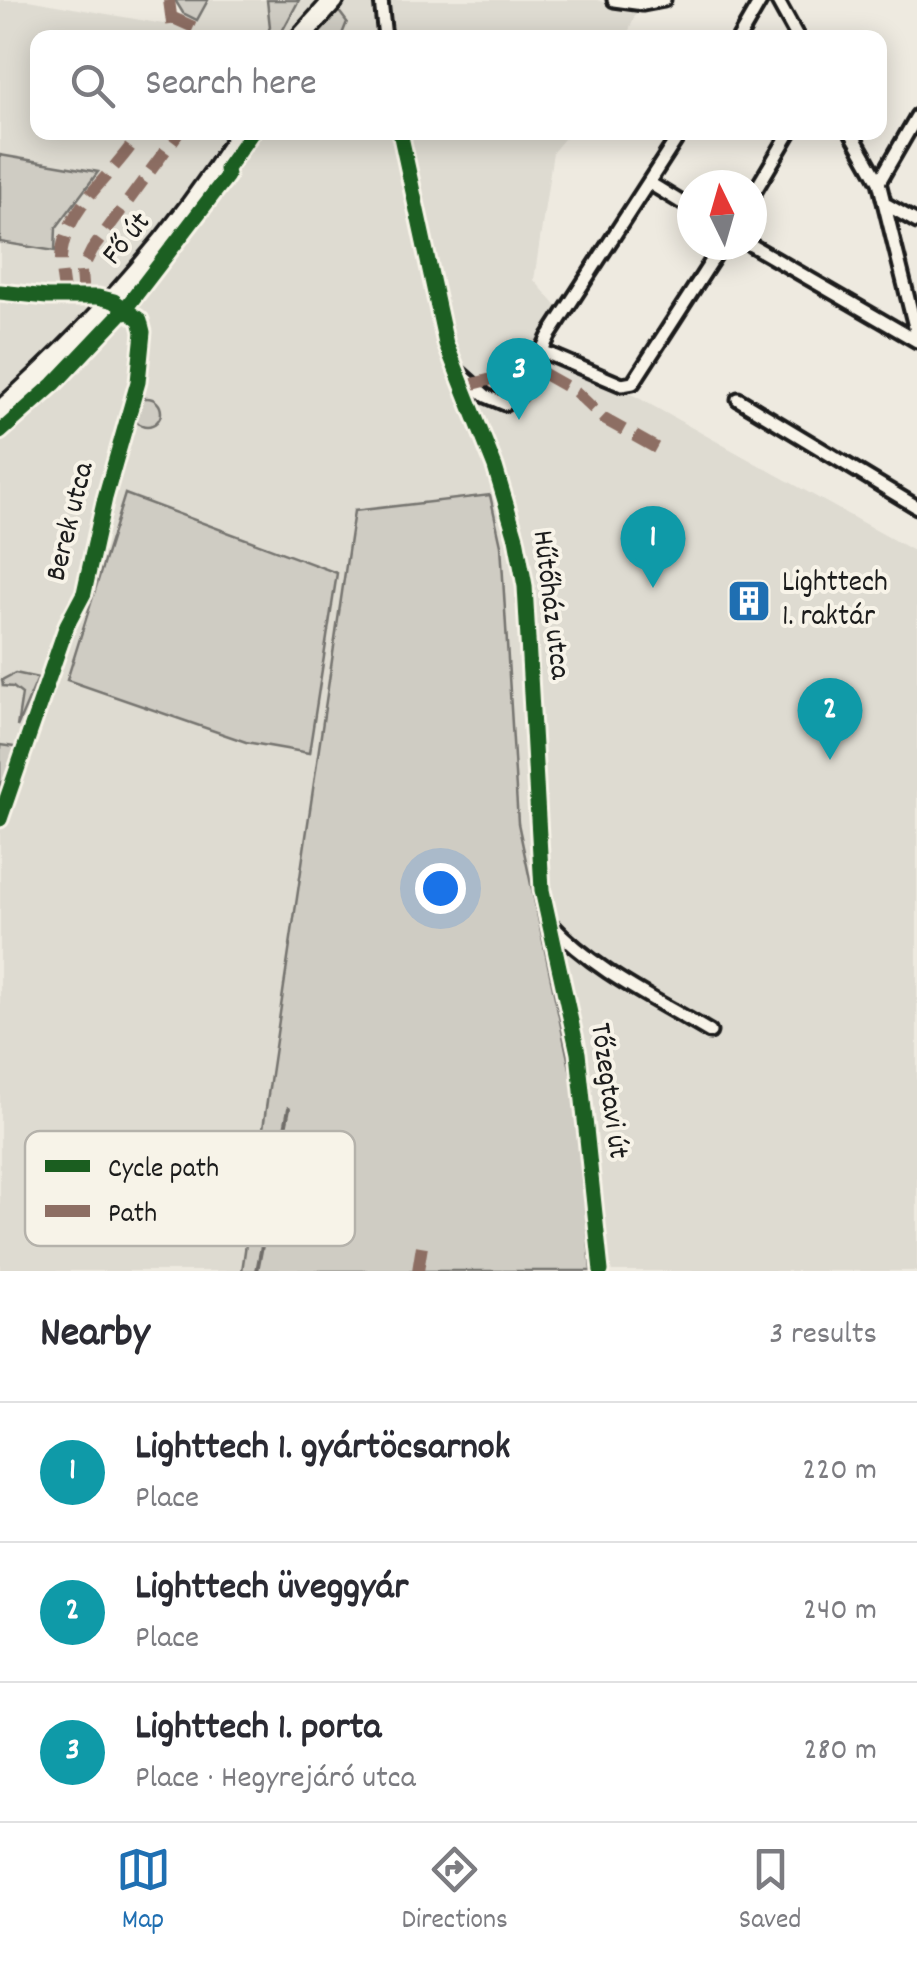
<!DOCTYPE html>
<html lang="en">
<head>
<meta charset="utf-8">
<style>
	body { margin:0; font-family:Dekko,sans-serif; background:#f2f2f3; color:#2b2b33 }
	.compass { position:absolute; left:677px; top:170px; width:90px; height:90px; border-radius:50%; background:#fff; box-shadow:0 5px 25px #0003; rotate:355deg }
	.you { position:absolute; left:440px; top:888px; width:35px; height:35px; margin:-25px; border:8px solid #fff; border-radius:50%; background:#1a73e8; box-shadow:0 0 0 15px #1a73e833 }
	.badge { display:grid; place-items:center; width:65px; height:65px; border-radius:50%; background:#1f6fb2; color:#fff; font-size:32px; font-weight:700 }
	.pin { position:absolute; translate:-50% -82px; filter:drop-shadow(0 2px 5px #0008) }
	.pin::after { content:''; position:absolute; top:52px; width:35px; height:30px; background:inherit; clip-path:polygon(0 0,100% 0,50% 100%) }
	.list { margin:0; padding:0; list-style:none }
	h2 { display:flex; justify-content:space-between; align-items:center; height:130px; margin:0; padding:0 40px; font-size:42px }
	h2 small { font-size:32px; font-weight:400; color:#7c7c81 }
	.list li { display:grid; grid-template-columns:65px 1fr auto; gap:30px; align-items:center; box-sizing:border-box; height:140px; padding:0 40px; border-top:2px solid #e1e1e2 }
	.list b { display:block; font-size:38px; white-space:nowrap }
	.list p { margin:0; font-size:32px; white-space:nowrap; color:#7c7c81 }
	.list em { font-size:32px; font-style:normal; color:#7c7c81 }
	.icon { flex:none; width:55px; height:55px; fill:none; stroke:currentColor; stroke-width:2; stroke-linecap:round; stroke-linejoin:round }
	.map { position:relative; flex:none; width:917px; height:1271px; overflow:hidden }
	.search { position:absolute; background:#fff; box-shadow:0 5px 25px #0003; left:30px; right:30px; top:30px; height:110px; display:flex; align-items:center; gap:25px; box-sizing:border-box; padding:0 35px; border-radius:20px; color:#7c7c81; font-size:38px }
	.sheet { height:550px; background:#fff }
	nav { display:flex; justify-content:space-around; align-items:center; box-sizing:border-box; height:140px; border-top:2px solid #e1e1e2; background:#fff; font-size:28px; color:#7c7c81 }
	nav a { display:grid; justify-items:center; gap:5px }
	nav .on { color:#1f6fb2 }
	.map>svg:first-child { display:block }
	.built { fill:#dedbd1 }
	.green { fill:#cfccc3; stroke:#767470; stroke-width:2.5 }
	.lines { fill:none; stroke-linecap:round; stroke-linejoin:round }
	.stream { stroke:#6f6d69; stroke-width:4 }
	.minor-casing { stroke:#1c1c1c; stroke-width:19 }
	.primary-casing { stroke:#1c1c1c; stroke-width:25 }
	.minor { stroke:#f7f3e8; stroke-width:11 }
	.primary { stroke:#f7f3e8; stroke-width:18 }
	.quiet { stroke:#8d6e63; stroke-width:12; stroke-dasharray:25 12; stroke-linecap:butt }
	.cycleway-casing { stroke:#f7f3e8; stroke-width:21 }
	.cycleway { stroke:#1b5e20; stroke-width:15 }
	.labels { text-anchor:middle; dominant-baseline:central; stroke-width:8; stroke-linejoin:round; paint-order:stroke }
	.street-label { font-size:30px; fill:#1c1c1c; stroke:#f7f3e8 }
	.poi-label { font-size:30px; fill:#1c1c1c; stroke:#f7f3e8; text-anchor:start }
	.key { fill:#f7f3e8; stroke:#b5b2ab; stroke-width:2.5 }
	.key-label { font-size:28px; fill:#1c1c1c }
</style>
</head>
<body>
<div class="map">
<svg width="917" height="1271" viewBox="0 0 917 1271">
	<rect width="100%" height="100%" fill="#eeeae0"/>
	<filter id="ink" filterUnits="userSpaceOnUse"><feTurbulence type="fractalNoise" baseFrequency=".01" numOctaves="2"/><feDisplacementMap in="SourceGraphic" scale="20" xChannelSelector="R" yChannelSelector="G"/><feConvolveMatrix kernelMatrix="1 2 1 2 8 2 1 2 1" color-interpolation-filters="sRGB"/></filter>
	<g filter="url(#ink)">
		<path class="built" d="M0 0H28L163 24 183 13 197 20 208 0H597L636 13 626 38H38V132L569 133 553 152 534 280 560 310 548 329 551 356 635 396 917 553V1271H591L576 1097 518 823 501 545 490 495 354 512 242 1271H0V802L21 748 0 745V242L55 251V228L97 173 0 155Z"/>
		<path class="green" d="M175 0H208L197 20 183 13Z
			M267 0H299L279 37H266L270 27Z
			M338 10 347 22 341 37 314 38 316 27Z
			M0 155 98 172 56 228 55 251 0 242Z
			M133 412a14 14 0 1 1 28 0a14 14 0 1 1-28 0Z
			M125 494 337 573 309 753 246 742 67 680Z
			M490 495 501 545 518 823 576 1097 591 1271H242L354 511Z
			M15 673 38 678 17 727 22 694 13 687 3 686 2 680Z
			M0 745 22 748 0 802Z"/>
		<g class="lines">
			<path class="stream" d="M257 1271 289 1108"/>
			<defs>
				<path id="minor" d="M381 0 385 38
					M614 0 643 4 664 0
					M777 0 798 38
					M739 38 761 0
					M400 132 446 344 495 467 516 538 525 586 542 890 578 1053 601 1271
					M851 132 879 182 917 335
					M879 182 917 116
					M651 184 692 209
					M752 196 790 132
					M887 205 917 222
					M751 245 917 341
					M0 292 47 297H98L114 301 140 320 143 332 138 382 105 498 84 593 67 625 0 819
					M542 351 622 385 633 383 722 245
					M458 371 486 396 505 404 520 395 549 336 681 132
					M738 399 917 507
					M551 924C594 971 655 999 710 1032"/>
				<path id="primary" d="M300 38 334 0
					M0 411C93 328 174 238 241 132"/>
			</defs>
			<use href="#minor" class="minor-casing"/>
			<use href="#primary" class="primary-casing"/>
			<use href="#minor" class="minor"/>
			<use href="#primary" class="primary"/>
			<path class="quiet" d="M169 0 174 38
				M171 17 200 30
				M83 297 81 272 92 250 179 132
				M65 298C63 282 59 265 62 250 70 203 117 172 140 132
				M473 384 534 368 576 392 604 419 660 450
				M418 1271 422 1246"/>
			<defs>
				<path id="cycleway" d="M400 132 446 344 495 467 516 538 525 586 542 890 578 1053 601 1271
					M0 292 47 297H98L114 301 140 320 143 332 138 382 105 498 84 593 67 625 0 819
					M0 432 54 384 125 309 227 176 226 169 252 132"/>
			</defs>
			<use href="#cycleway" class="cycleway-casing"/>
			<use href="#cycleway" class="cycleway"/>
		</g>
	</g>
	<defs>
		<symbol id="building-square" viewBox="-11 -11 22 22"><rect x="-9" y="-9" width="18" height="18" rx="4" fill="#1f6fb2" stroke="#f7f3e8"/><path d="M-4-6H4V6H1V3H-1V6H-4ZM-2.5-4.3h1.7v1.8h-1.7ZM.8-4.3h1.7v1.8H.8ZM-2.5-1h1.7V.8h-1.7ZM.8-1h1.7V.8H.8Z" fill="#fff"/></symbol>
	</defs>
	<g fill-rule="evenodd">
		<use href="#building-square" x="724" y="576" width="50" height="50"/>
	</g>
	<g class="labels">
		<g class="street-label">
			<text transform="translate(128 240) rotate(-51)">Fő út</text>
			<text transform="translate(72 522) rotate(-76)">Berek utca</text>
			<text transform="translate(549 605) rotate(83)">Hűtőház utca</text>
			<text transform="translate(607 1091) rotate(82)">Tőzegtavi út</text>
		</g>
		<g class="poi-label">
			<text x="782" y="584">Lighttech<tspan x="782" dy="34">1. raktár</tspan></text>
		</g>
	</g>
	<rect x="25" y="1131" width="330" height="115" rx="15" class="key"/>
	<rect x="45" y="1160" width="45" height="12" fill="#1b5e20"/>
	<rect x="45" y="1205" width="45" height="12" fill="#8d6e63"/>
	<g class="key-label">
		<text x="108" y="1176">Cycle path</text>
		<text x="108" y="1221">Path</text>
	</g>
</svg>
<svg class="compass" viewBox="-18 -18 36 36"><path d="M0-13l5 13h-10z" fill="#e53935"/><path d="M0 13l5-13h-10z" fill="#7c7c81"/></svg>
<div class="you"></div>
<div class="pin badge" style="left:653px;top:588px;background:#0f9aa8">1</div>
<div class="pin badge" style="left:830px;top:760px;background:#0f9aa8">2</div>
<div class="pin badge" style="left:519px;top:420px;background:#0f9aa8">3</div>
<div class="search"><svg class="icon" aria-label="search" viewBox="0 0 24 24"><circle cx="10" cy="10" r="6"/><path d="M15 15l6 6"/></svg>Search here</div>
</div>
<section class="sheet">
<h2>Nearby<small>3 results</small></h2>
<ul class="list">
<li><span class="badge" style="background:#0f9aa8">1</span><div><b>Lighttech 1. gyártöcsarnok</b><p>Place</p></div><em>220 m</em></li>
<li><span class="badge" style="background:#0f9aa8">2</span><div><b>Lighttech üveggyár</b><p>Place</p></div><em>240 m</em></li>
<li><span class="badge" style="background:#0f9aa8">3</span><div><b>Lighttech 1. porta</b><p>Place · Hegyrejáró utca</p></div><em>280 m</em></li>
</ul>
</section>
<nav>
<a class="on"><svg class="icon" aria-label="map" viewBox="0 0 24 24"><path d="M3 6l6-2 6 2 6-2v14l-6 2-6-2-6 2zM9 4v14M15 6v14"/></svg>Map</a>
<a><svg class="icon" aria-label="directions" viewBox="0 0 24 24"><path d="M12 3l9 9-9 9-9-9zM9 14v-3h6M13 9l2 2-2 2"/></svg>Directions</a>
<a><svg class="icon" aria-label="saved" viewBox="0 0 24 24"><path d="M7 4h10v16l-5-4-5 4z"/></svg>Saved</a>
</nav>
</body>
</html>
